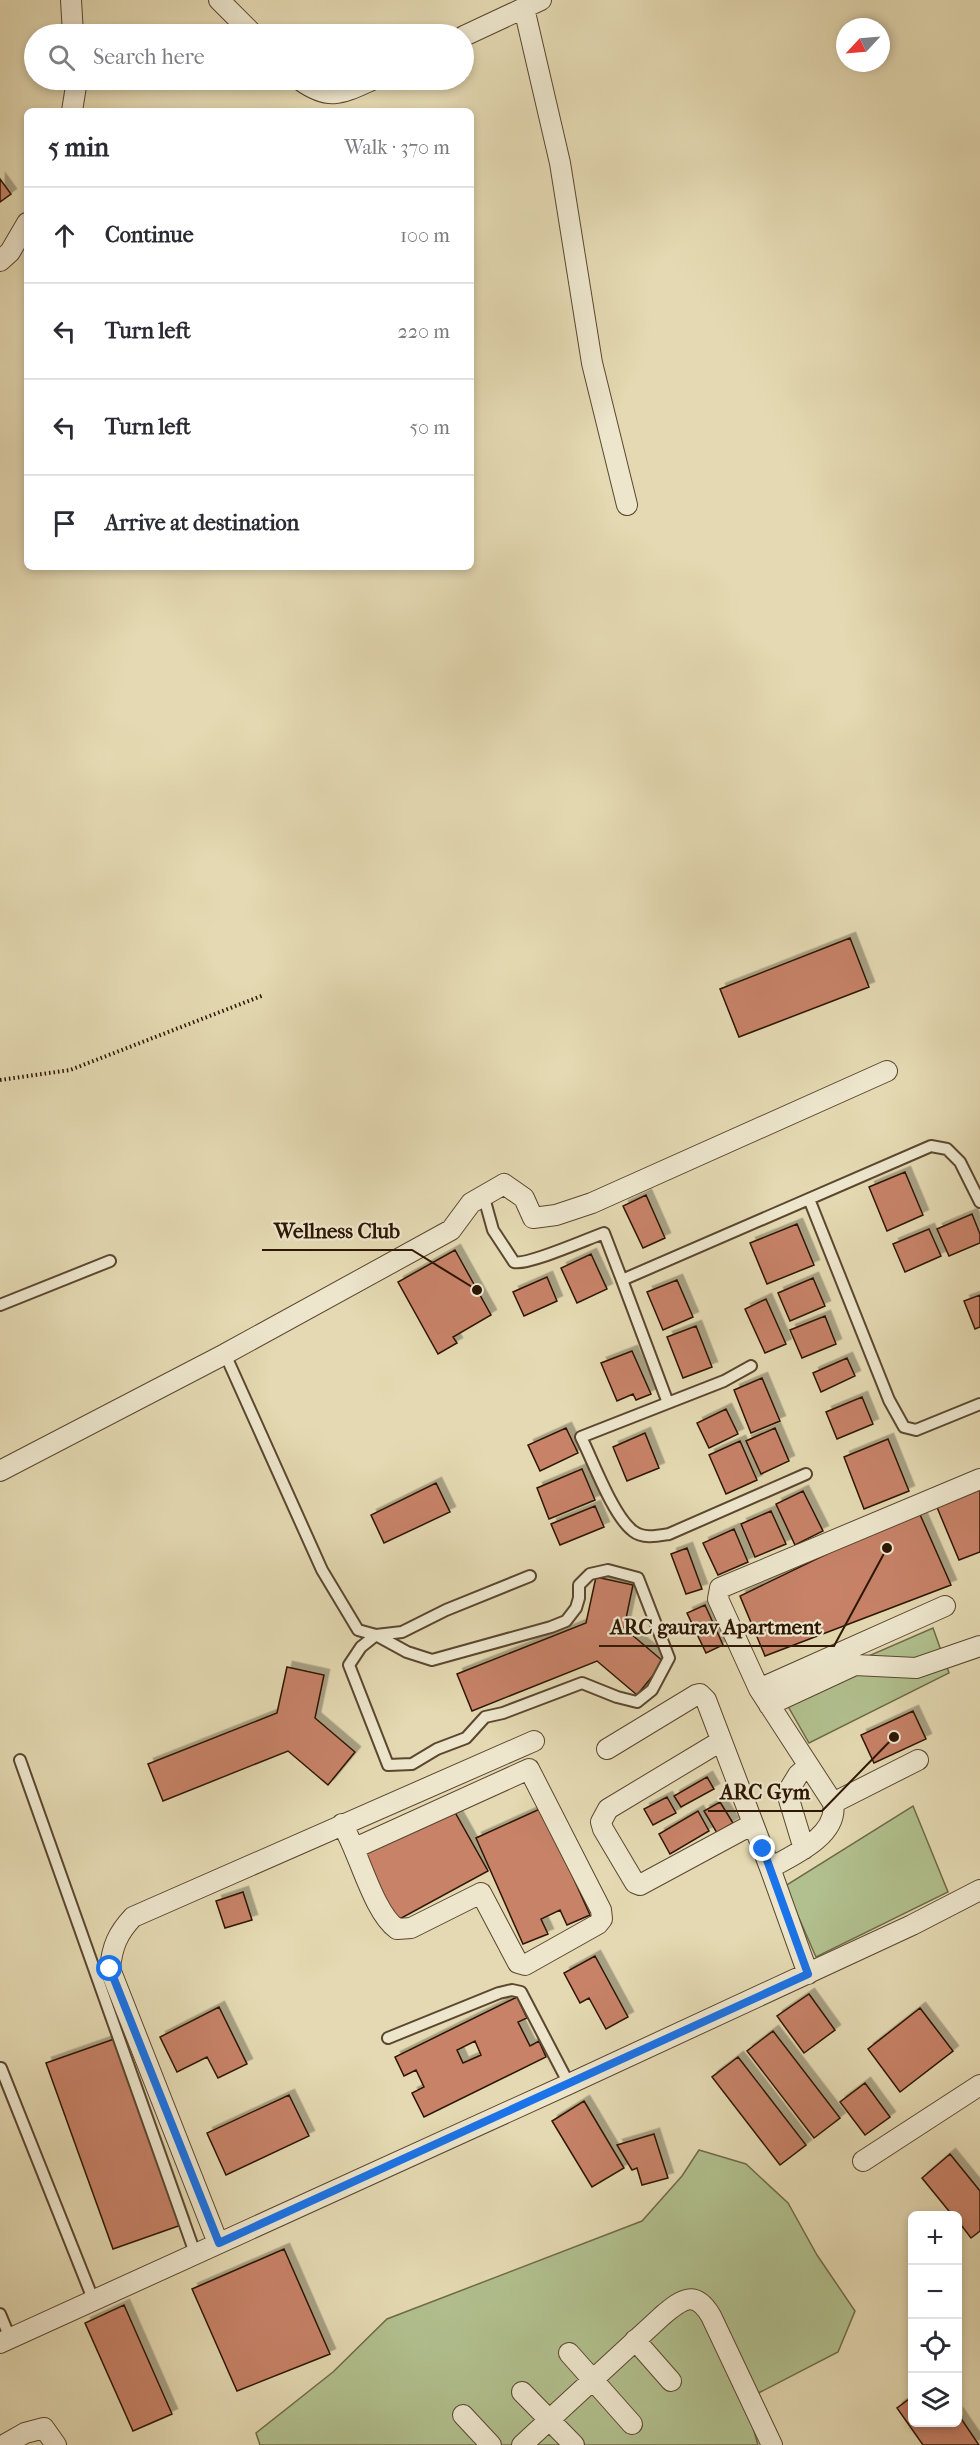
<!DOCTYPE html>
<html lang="en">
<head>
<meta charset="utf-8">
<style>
	body { margin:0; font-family:"IM FELL French Canon",serif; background:#f7f7f7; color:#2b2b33 }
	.controls { position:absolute; right:18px; bottom:18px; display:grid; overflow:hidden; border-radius:9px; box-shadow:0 3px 9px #0003 }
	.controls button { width:54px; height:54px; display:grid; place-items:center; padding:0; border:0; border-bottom:2px solid #e1e1e2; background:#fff; color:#2b2b33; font:30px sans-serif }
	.compass { position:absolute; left:836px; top:18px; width:54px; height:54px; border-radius:50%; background:#fff; box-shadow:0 3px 9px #0003; rotate:244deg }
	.stop { position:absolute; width:18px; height:18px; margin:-14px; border:4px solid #1a73e8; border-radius:50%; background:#fff }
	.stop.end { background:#1a73e8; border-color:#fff; box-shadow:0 2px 6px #0008 }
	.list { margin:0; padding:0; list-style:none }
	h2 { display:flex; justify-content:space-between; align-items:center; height:78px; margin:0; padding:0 24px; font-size:26px }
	h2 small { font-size:20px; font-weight:400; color:#7c7c81 }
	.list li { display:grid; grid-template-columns:39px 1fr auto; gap:18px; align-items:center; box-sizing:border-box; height:96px; padding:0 24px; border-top:2px solid #e1e1e2 }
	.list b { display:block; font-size:22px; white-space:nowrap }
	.list em { font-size:20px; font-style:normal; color:#7c7c81 }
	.icon { flex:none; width:33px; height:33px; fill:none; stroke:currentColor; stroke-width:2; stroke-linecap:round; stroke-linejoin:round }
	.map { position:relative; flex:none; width:980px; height:2445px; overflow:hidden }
	.search { position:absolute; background:#fff; box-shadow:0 3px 9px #0003; left:24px; top:24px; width:450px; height:66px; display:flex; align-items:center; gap:15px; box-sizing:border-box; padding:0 21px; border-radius:33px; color:#7c7c81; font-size:22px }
	.panel { position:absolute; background:#fff; box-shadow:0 3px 9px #0003; left:24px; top:108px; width:450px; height:462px; border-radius:9px }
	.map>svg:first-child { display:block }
	.green { fill:#b1c08e; stroke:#6f6b48; stroke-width:1.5 }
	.building { fill:#c78267; stroke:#2d1603; stroke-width:1.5; fill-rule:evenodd; filter:url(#shadow) }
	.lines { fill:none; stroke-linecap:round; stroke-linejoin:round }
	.lane-casing { stroke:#5b472f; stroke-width:14 }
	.street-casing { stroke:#5b472f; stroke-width:22 }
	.path { stroke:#2d1603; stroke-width:4; stroke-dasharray:1.5 3; stroke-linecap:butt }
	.lane { stroke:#ede6cd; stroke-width:10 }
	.street { stroke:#ede6cd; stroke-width:20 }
	.route { stroke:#1a73e8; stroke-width:8 }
	.leader { fill:none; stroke:#2d1603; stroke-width:2 }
	.callout-dot { fill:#2d1603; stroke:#ede6cd; stroke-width:2 }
	.callout-label { font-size:21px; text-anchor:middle; font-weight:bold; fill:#2d1603; stroke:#ede6cd; stroke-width:4.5; stroke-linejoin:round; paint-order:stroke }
</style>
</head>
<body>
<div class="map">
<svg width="980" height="2445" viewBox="0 0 980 2445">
	<defs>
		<filter id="shadow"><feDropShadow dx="5.5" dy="-5.5" stdDeviation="0" flood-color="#0004"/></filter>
	</defs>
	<rect width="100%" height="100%" fill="#e4d9b2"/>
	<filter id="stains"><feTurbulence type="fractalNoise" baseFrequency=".00333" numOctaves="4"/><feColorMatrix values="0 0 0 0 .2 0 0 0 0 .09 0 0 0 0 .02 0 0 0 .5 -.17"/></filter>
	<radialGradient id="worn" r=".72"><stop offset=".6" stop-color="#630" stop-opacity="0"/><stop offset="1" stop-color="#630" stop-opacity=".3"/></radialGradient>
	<path class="green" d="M933 1628 949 1673 809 1743 781 1694Z
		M913 1806 948 1892 816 1957 785 1886Z
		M699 2150 746 2164 788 2203 817 2255 855 2311 838 2352 745 2400 758 2445H260L256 2433 333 2372 387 2319 642 2221 682 2176Z"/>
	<path class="building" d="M0 179 11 194 0 202Z
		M850 938 869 987 739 1037 720 989Z
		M905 1172 923 1215 887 1231 869 1187Z
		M646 1195 665 1238 643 1248 623 1206Z
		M972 1214 980 1234V1243L949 1256 937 1229Z
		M797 1224 814 1265 767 1284 750 1243Z
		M929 1229 941 1256 905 1272 893 1244Z
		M455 1250 491 1315 453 1337 457 1343 438 1354 398 1282Z
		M591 1254 607 1289 577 1303 561 1268Z
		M547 1277 557 1301 524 1316 513 1292Z
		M813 1278 825 1306 790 1321 778 1293Z
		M677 1280 693 1317 663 1330 647 1292Z
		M980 1295V1327L975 1329 964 1301Z
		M766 1299 786 1344 765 1353 745 1309Z
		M825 1316 836 1344 802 1358 790 1330Z
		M696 1326 712 1367 683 1378 667 1337Z
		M632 1351 651 1394 636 1400 633 1394 617 1401 601 1363Z
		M847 1358 855 1376 821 1392 813 1373Z
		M762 1378 780 1421 751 1433 734 1390Z
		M862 1397 873 1424 837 1439 826 1412Z
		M726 1409 738 1434 709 1448 697 1423Z
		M566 1428 578 1453 540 1471 528 1445Z
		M775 1428 789 1461 761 1474 746 1441Z
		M645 1433 659 1468 627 1481 613 1447Z
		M888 1439 909 1491 864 1509 844 1457Z
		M740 1441 757 1480 726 1494 709 1455Z
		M582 1469 595 1500 549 1519 537 1488Z
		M436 1483 450 1512 384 1543 371 1515Z
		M980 1487V1552L959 1560 936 1505Z
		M803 1491 823 1531 795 1545 776 1504Z
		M595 1506 604 1527 560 1545 551 1524Z
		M918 1510 951 1585 765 1656 740 1596Z
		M771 1511 786 1544 755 1557 741 1524Z
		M734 1529 748 1562 718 1575 703 1543Z
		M687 1548 702 1589 686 1594 671 1554Z
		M596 1577 633 1585 624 1628 664 1662 637 1695 597 1661 472 1711 457 1674 586 1623Z
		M705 1605 723 1645 706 1653 687 1613Z
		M287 1667 324 1675 315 1718 355 1752 328 1785 288 1751 163 1801 148 1764 277 1713Z
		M913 1711 926 1739 874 1763 861 1735Z
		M707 1777 714 1789 681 1807 674 1796Z
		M667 1797 676 1813 653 1825 644 1809Z
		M720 1802 733 1823 717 1833 704 1811Z
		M452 1807 488 1871 396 1921 360 1857Z
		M542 1808 590 1915 567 1925 560 1910 541 1919 548 1934 523 1944 476 1838Z
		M698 1811 709 1831 670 1854 659 1834Z
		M243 1892 252 1920 225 1928 216 1901Z
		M595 1956 628 2017 606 2029 589 1998 580 2003 564 1973Z
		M809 1994 835 2030 804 2053 777 2016Z
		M517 1997 527 2018 518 2022 530 2046 539 2041 546 2057 424 2117 412 2093 424 2087 416 2070 404 2076 395 2057ZM475 2041 481 2055 463 2063 457 2050Z
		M219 2007 247 2064 218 2078 207 2057 177 2072 160 2037Z
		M920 2008 953 2051 900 2092 868 2049Z
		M773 2031 840 2118 814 2138 747 2051Z
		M117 2038 184 2224 113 2249 46 2063Z
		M738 2057 806 2145 780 2165 712 2077Z
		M865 2083 890 2117 865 2135 840 2102Z
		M289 2095 309 2136 226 2175 207 2133Z
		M584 2101 624 2168 592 2187 552 2121Z
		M654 2134 668 2178 642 2185 637 2168 632 2170 617 2145Z
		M950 2154 980 2191V2231L971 2238 958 2221V2216H953L922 2178Z
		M284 2249 330 2354 237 2391 192 2289Z
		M124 2305 172 2414 133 2431 85 2323Z
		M912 2397V2422H958V2414L979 2445H923L897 2408Z"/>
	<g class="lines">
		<defs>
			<path id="lane" d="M483 1194 493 1230 514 1262C527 1266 587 1239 604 1233L622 1280 931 1146 947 1149 960 1162 980 1202
				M809 1199 889 1400 904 1427 916 1430 980 1404
				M622 1280 668 1403
				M0 1305 110 1261
				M225 1354 322 1570 358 1630 376 1635 402 1632 446 1610 530 1576
				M751 1366 724 1381 581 1437C593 1461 613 1516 633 1531 643 1539 657 1536 669 1534L806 1474
				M608 1570 638 1578 669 1658 652 1690 637 1702 617 1697 582 1683 503 1713 485 1717 466 1738 437 1749 412 1764 388 1765 349 1665 361 1647 376 1635 407 1652 432 1660 551 1627 566 1621 576 1608 579 1598V1585L590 1574Z
				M20 1760 195 2253
				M388 2038 499 1993 512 1990 521 1992 569 2084
				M1 2068 93 2299
				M0 2314 10 2338"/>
			<path id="street" d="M71 0 73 34
				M219 0 253 34
				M524 8 560 163 592 363 627 505
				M464 36 541 0
				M300 80C329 101 341 94 372 80
				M72 111 77 80
				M0 261 10 252 27 223
				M0 1471 225 1354 451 1230 471 1203 504 1184 524 1198 533 1218 556 1215 592 1203 887 1071
				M759 1689 718 1599 720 1588 980 1479
				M769 1705 855 1665 916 1668 980 1646
				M721 1741 608 1809 601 1822 603 1829 635 1883 640 1885 753 1824
				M607 1749 696 1695 700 1694 706 1700 770 1868
				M833 1803 918 1760
				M342 1824C359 1852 373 1912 397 1929L411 1928 481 1893 518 1963 525 1965 598 1924 602 1919 601 1910 529 1769 355 1848
				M804 1849 787 1793 798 1775 808 1766
				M808 1974 770 1868C794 1855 839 1835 833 1803L759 1689 945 1606
				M863 2161 980 2085
				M218 2243 110 1969C112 1946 118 1933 133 1917L534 1741
				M635 2340 671 2381
				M0 2343 569 2084 912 1925 980 1890
				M569 2353 632 2424
				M522 2392 574 2445
				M463 2415 491 2445
				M4 2445 25 2433 44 2428 56 2445
				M522 2445 662 2316C682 2299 695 2289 711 2316L772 2445"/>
		</defs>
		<use href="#lane" class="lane-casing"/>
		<use href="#street" class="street-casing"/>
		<path class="path" d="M0 1080 70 1070 264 995"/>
		<use href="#lane" class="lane"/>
		<use href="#street" class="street"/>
	</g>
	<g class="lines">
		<path class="route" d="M110 1969 219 2243 808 1974 763 1849"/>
	</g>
	<path class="leader" d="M477 1290L412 1250H262M887 1548L834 1646H599M894 1737L822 1811H708"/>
	<g class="callout-dot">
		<circle cx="477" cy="1290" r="6"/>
		<circle cx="887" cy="1548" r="6"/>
		<circle cx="894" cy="1737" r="6"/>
	</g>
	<g class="callout-label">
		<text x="337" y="1238">Wellness Club</text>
		<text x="716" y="1634">ARC gaurav Apartment</text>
		<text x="765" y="1799">ARC Gym</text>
	</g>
	<rect width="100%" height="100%" filter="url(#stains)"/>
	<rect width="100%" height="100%" fill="url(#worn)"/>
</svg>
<div class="controls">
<button>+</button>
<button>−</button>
<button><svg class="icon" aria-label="locate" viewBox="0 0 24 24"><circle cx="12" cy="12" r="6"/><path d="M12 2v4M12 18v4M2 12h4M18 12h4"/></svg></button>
<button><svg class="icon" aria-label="layers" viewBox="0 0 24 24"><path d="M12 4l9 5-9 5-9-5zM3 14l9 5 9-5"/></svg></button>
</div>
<svg class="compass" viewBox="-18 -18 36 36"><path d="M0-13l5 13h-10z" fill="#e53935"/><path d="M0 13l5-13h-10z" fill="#7c7c81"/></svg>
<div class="stop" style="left:110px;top:1969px"></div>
<div class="stop end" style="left:763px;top:1849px"></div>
<div class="search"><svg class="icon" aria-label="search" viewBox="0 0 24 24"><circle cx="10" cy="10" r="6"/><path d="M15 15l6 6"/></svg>Search here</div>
<section class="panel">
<h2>5 min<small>Walk · 370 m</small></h2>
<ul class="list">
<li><svg class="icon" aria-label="ahead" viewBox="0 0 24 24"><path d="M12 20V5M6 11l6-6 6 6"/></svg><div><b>Continue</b></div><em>100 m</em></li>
<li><svg class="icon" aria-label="left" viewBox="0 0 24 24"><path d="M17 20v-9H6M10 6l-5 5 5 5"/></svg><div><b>Turn left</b></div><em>220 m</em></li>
<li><svg class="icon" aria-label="left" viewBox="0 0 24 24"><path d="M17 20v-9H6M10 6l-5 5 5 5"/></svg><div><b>Turn left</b></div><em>50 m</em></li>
<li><svg class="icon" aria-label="arrive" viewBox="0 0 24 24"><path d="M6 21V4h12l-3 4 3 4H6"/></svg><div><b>Arrive at destination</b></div></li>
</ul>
</section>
</div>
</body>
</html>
